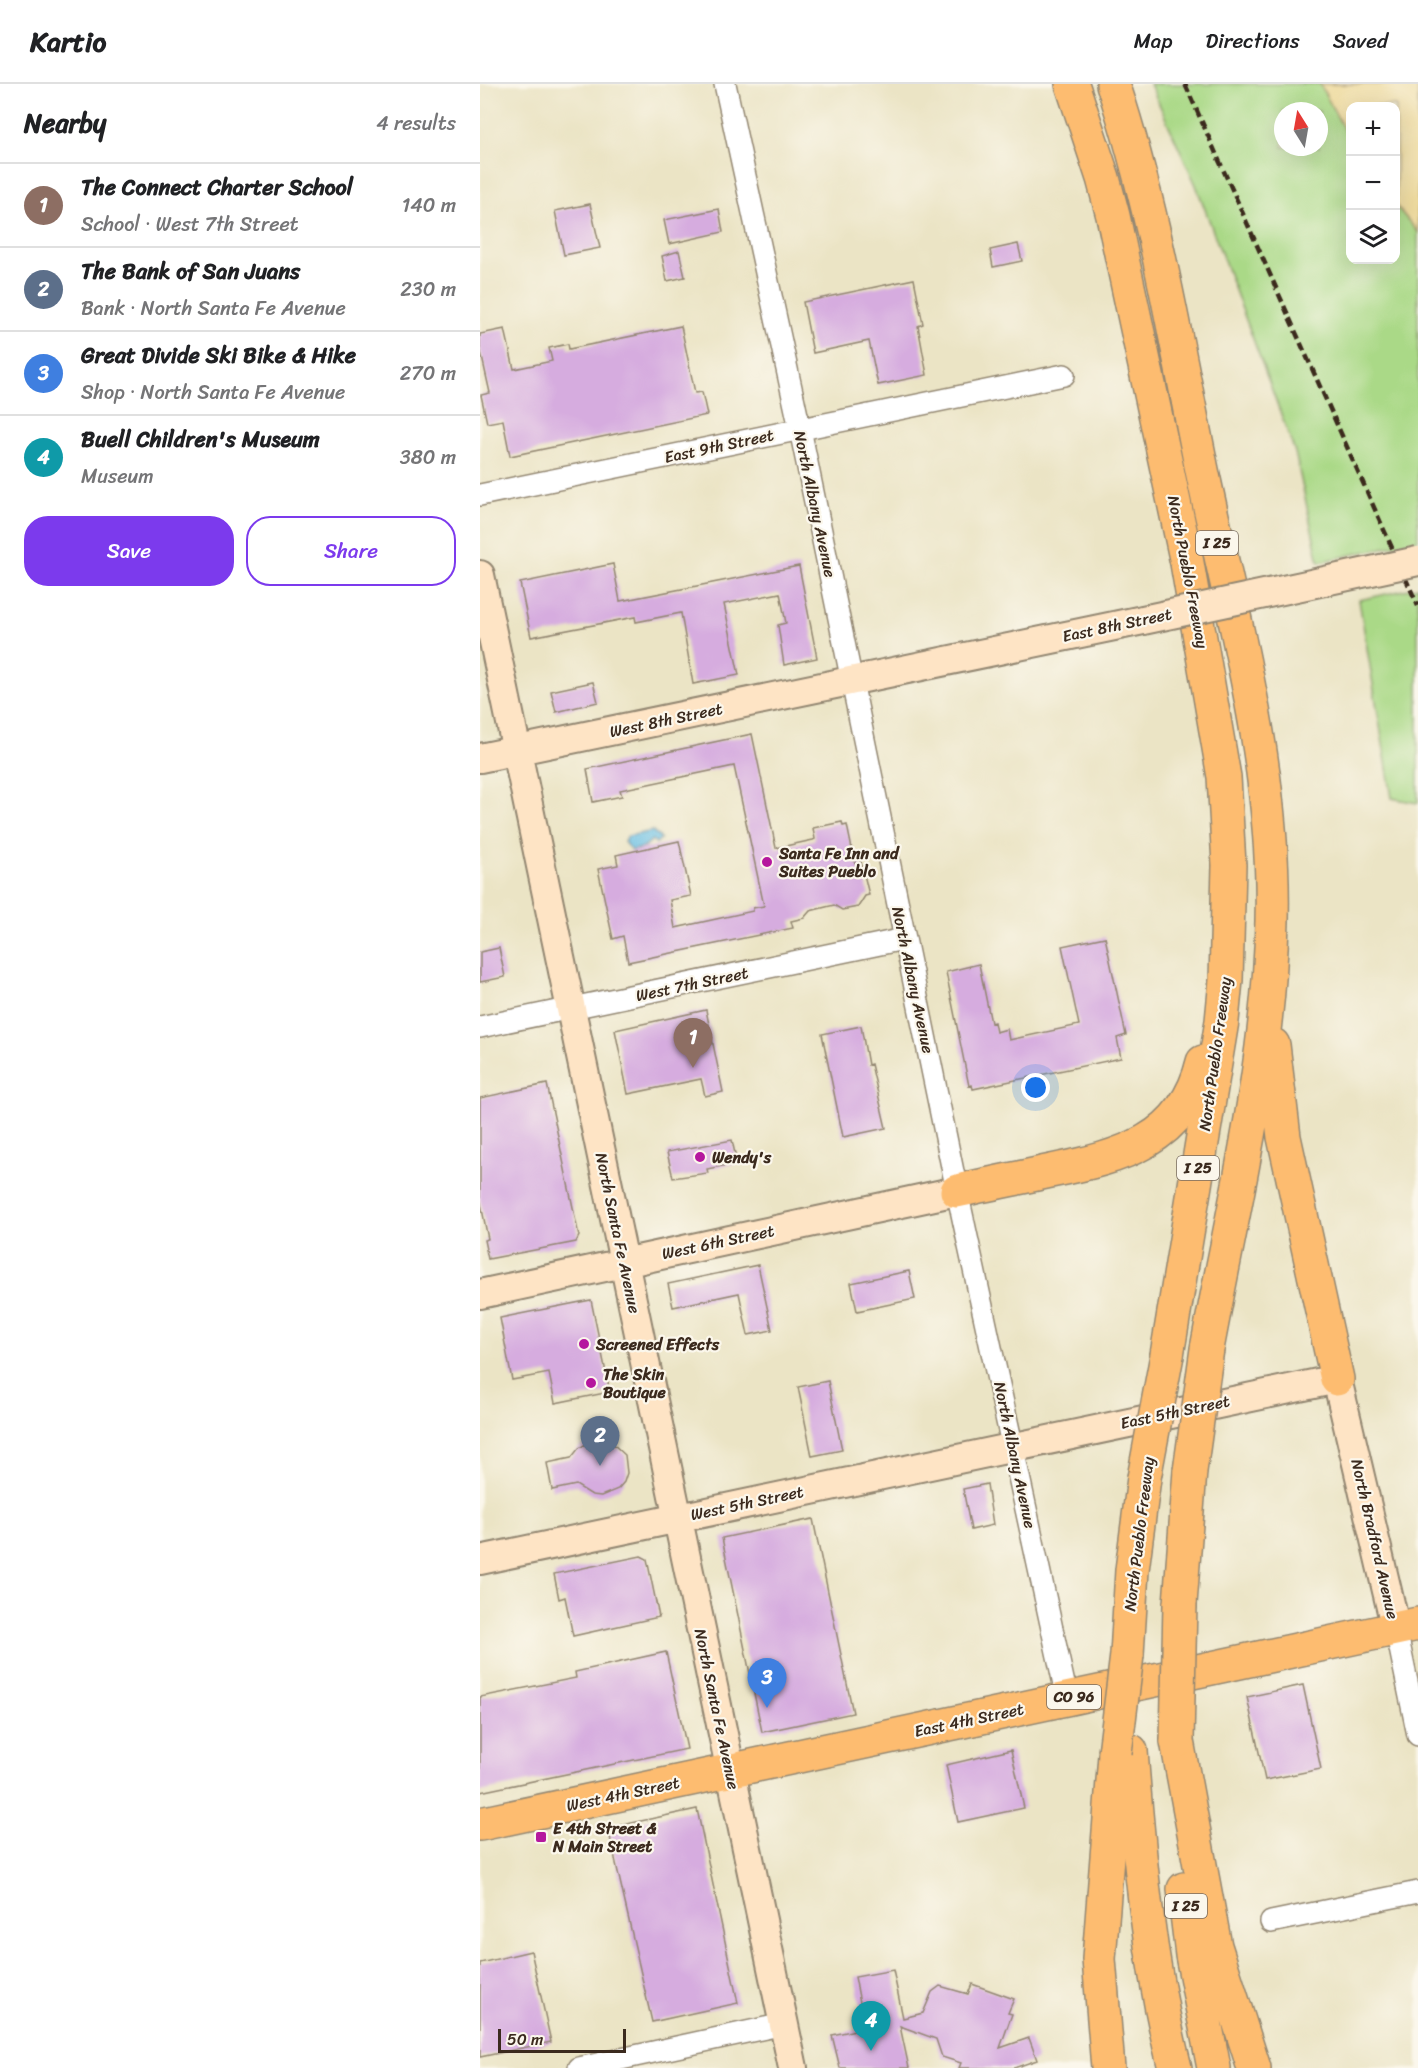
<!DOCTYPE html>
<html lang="en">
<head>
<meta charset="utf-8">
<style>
	body { margin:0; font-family:Sriracha,sans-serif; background:#f2f2f2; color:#202124 }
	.controls { position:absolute; right:18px; top:18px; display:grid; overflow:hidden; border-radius:12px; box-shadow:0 6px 24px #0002 }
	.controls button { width:54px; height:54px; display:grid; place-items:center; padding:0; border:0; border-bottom:2px solid #e0e0e0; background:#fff; color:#202124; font:30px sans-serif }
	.compass { position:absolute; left:794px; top:18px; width:54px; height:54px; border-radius:50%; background:#fff; box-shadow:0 6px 24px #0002; rotate:349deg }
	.scale { position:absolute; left:18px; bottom:15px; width:128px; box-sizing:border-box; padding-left:6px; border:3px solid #3b2a1e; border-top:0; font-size:16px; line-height:21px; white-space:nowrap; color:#3b2a1e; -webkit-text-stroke:4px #fbf7ec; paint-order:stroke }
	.you { position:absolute; left:556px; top:1004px; width:21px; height:21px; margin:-15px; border:4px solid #fff; border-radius:50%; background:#1a73e8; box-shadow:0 0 0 9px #1a73e833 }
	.badge { display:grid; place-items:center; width:39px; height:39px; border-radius:50%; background:#7c3aed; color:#fff; font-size:20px; font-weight:700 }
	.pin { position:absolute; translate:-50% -50px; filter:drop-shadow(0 2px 3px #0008) }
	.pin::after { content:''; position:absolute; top:32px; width:21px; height:18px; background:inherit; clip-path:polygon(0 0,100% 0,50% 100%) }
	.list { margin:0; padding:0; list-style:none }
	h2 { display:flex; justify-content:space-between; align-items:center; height:78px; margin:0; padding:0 24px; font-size:26px }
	h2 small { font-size:20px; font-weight:400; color:#757577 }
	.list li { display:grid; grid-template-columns:39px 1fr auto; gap:18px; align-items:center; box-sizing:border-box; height:84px; padding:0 24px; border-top:2px solid #e0e0e0 }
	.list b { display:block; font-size:22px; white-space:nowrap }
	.list p { margin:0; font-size:20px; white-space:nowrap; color:#757577 }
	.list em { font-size:20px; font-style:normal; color:#757577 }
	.actions { display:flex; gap:12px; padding:18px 24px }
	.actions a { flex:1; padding:14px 0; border:2px solid #7c3aed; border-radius:24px; text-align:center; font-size:21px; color:#7c3aed }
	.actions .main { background:#7c3aed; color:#fff }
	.icon { flex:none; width:33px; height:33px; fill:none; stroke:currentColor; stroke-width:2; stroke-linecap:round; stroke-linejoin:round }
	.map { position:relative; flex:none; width:938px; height:1984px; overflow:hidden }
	header { display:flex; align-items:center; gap:36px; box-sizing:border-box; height:84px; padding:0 30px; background:#fff; border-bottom:2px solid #e0e0e0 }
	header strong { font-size:28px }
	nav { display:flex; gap:33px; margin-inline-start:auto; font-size:21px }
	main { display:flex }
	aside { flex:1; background:#fff }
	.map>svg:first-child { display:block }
	.green { fill:#aad987; stroke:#728252; stroke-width:1.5; fill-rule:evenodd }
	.sand { fill:#eeda9e; stroke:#94825e; stroke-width:1.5 }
	.water { fill:#66bee3; stroke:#507480; stroke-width:1.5 }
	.building { fill:#d6acdf }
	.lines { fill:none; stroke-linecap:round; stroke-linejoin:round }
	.street-casing { stroke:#938772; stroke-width:24 }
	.secondary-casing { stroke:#938772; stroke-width:32 }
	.primary-casing { stroke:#938772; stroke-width:36 }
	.highway-casing { stroke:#938772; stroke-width:36 }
	.street { stroke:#fff; stroke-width:21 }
	.secondary { stroke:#fee4c5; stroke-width:28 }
	.primary { stroke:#fdbc6f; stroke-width:33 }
	.highway { stroke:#fdbc6f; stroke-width:33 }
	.rail { stroke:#3b2a1e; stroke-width:4.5; stroke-dasharray:9 4.5; stroke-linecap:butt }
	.secondary-bridge-casing { stroke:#938772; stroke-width:32; stroke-linecap:butt }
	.highway-bridge-casing { stroke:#938772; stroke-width:36; stroke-linecap:butt }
	.secondary-bridge { stroke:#fee4c5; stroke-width:28 }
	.highway-bridge { stroke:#fdbc6f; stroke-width:33 }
	.poi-dot { fill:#b5179e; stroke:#fbf7ec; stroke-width:2 }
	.labels { text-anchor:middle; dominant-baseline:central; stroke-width:4.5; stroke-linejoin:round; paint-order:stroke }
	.shield { fill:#fbf7ec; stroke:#75685c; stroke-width:1.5 }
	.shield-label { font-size:15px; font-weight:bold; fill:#3b2a1e }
	.street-label { font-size:16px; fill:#3b2a1e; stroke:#fbf7ec }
	.poi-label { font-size:16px; font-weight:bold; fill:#3b2a1e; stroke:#fbf7ec; text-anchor:start }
</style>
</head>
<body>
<header>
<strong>Kartio</strong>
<nav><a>Map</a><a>Directions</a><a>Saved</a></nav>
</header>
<main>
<aside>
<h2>Nearby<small>4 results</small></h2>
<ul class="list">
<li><span class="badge" style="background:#8d6e63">1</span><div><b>The Connect Charter School</b><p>School · West 7th Street</p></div><em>140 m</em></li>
<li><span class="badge" style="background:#5c6f8a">2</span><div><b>The Bank of San Juans</b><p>Bank · North Santa Fe Avenue</p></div><em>230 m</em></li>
<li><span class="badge" style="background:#3f7fe0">3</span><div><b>Great Divide Ski Bike &amp; Hike</b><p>Shop · North Santa Fe Avenue</p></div><em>270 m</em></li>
<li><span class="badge" style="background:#0f9aa8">4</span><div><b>Buell Children's Museum</b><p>Museum</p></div><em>380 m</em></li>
</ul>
<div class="actions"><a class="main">Save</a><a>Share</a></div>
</aside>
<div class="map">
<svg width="938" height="1984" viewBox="0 0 938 1984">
	<rect width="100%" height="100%" fill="#fbf7ec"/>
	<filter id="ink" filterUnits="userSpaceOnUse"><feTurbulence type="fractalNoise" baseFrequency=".0167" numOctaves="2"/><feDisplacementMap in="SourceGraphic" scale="12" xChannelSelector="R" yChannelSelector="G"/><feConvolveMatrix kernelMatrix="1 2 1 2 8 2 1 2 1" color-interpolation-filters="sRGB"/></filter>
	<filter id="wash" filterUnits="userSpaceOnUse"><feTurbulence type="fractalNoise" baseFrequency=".008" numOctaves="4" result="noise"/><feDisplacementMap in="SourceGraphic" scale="24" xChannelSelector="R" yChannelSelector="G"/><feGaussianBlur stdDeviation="1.35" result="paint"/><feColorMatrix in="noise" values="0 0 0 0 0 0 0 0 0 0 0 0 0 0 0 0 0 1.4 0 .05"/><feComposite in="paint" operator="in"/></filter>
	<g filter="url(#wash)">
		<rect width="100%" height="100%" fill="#ebe4c5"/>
		<path class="green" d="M670 0H840L870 57V176H916V122L938 148V456L839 478 815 368 716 101ZM803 27H839V63H803Z
			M938 503V719L912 714 879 516Z"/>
		<path class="sand" d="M840 0H938V148L916 122V22H870V57Z"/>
		<path class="water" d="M173 747 181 755 176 759 172 756 163 764 151 767 144 758 148 752Z"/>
		<g id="blocks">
			<path class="building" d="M110 120 120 164 84 171 75 127Z
				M239 125 243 148 189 160 184 136Z
				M538 160 542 177 513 183 510 166Z
				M199 167 205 193 187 197 182 172Z
				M434 195 443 240 438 242 447 291 398 301 389 257 333 269 323 218Z
				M201 242 215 309 222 308 227 331 30 372 23 336 7 339 1 311 10 309 0 264V250L25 245 34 285 72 277 69 264 88 260 89 265Z
				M133 480 140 517 319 482 337 574 304 581 298 541 306 539 300 509 244 520 259 591 213 600 201 529 156 538 155 533 51 553 40 499Z
				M113 598 118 618 76 628 71 607Z
				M272 650 296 764 333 756 335 755 333 744 362 738 363 742 367 741 375 780 381 778 389 811 385 812 378 823 362 826 354 821 330 827 324 834 311 837 313 844 148 878 143 852 133 855 118 785 138 781 136 771 199 757 211 812 190 816 195 844 273 827V824L284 822 254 682 140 706 142 712 113 718 107 685Z
				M625 853 646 951 637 954 641 974 493 1005 492 1001 489 1002 466 888 499 880 511 939 514 938 516 948 527 945 529 956 599 941 582 862Z
				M19 864 25 893 0 898V868Z
				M226 926 243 1008 225 1012 221 995 148 1010 135 946Z
				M381 942 388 981 391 980 406 1044 363 1053 342 950Z
				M67 1000 99 1152 96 1158 8 1175 4 1156 8 1155 0 1115V1014Z
				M252 1056 257 1079 227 1085 228 1089 193 1094 187 1068Z
				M278 1181 292 1246 268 1251 259 1209 193 1223 188 1200Z
				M429 1187 435 1215 377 1227 371 1199Z
				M111 1216 130 1308 75 1319 69 1289 32 1296 20 1234Z
				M348 1297 362 1366 332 1372 318 1303Z
				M113 1356 131 1358 145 1371 147 1389 144 1398 138 1405 121 1412 112 1411 96 1401 72 1406 67 1379 91 1374 99 1364Z
				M507 1400 513 1441 491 1446 483 1405Z
				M333 1435 373 1629 282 1648 242 1454Z
				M161 1472 167 1475 179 1533 93 1552 85 1513 79 1515 74 1490Z
				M186 1568 207 1665 0 1708V1613L96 1594 95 1588Z
				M823 1601 841 1685 785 1696 767 1613Z
				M531 1666 544 1724 478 1738 466 1681Z
				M217 1725 258 1919 172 1938 128 1744Z
				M51 1867 71 1958 0 1973V1879Z
				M413 1886 423 1934 443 1929 452 1908 460 1902 488 1910 492 1900 534 1915 528 1929 532 1930 520 1964 549 1954 557 1976 534 1984H479L481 1979 462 1973 456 1955 420 1942 429 1984H360L352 1951 385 1944 375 1893Z"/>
		</g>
	</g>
	<g filter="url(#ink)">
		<use href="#blocks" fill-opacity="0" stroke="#938772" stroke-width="1.5"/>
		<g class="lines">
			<defs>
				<path id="street" d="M245 0 320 345 477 1107 587 1614
					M0 411 584 291
					M0 943 424 855
					M916 1545 938 1651
					M791 1838 938 1808
					M99 1984 304 1940"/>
				<path id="secondary" d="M0 491 313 1984
					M0 674 663 536
					M0 1210 477 1107
					M0 1476 857 1295 916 1545"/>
				<path id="primary" d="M0 1740 938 1540"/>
				<path id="highway" d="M592 0 623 94 633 132 707 479 744 693 749 781 746 896 742 937 687 1271
					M633 0C675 127 696 260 723 391 754 537 796 686 792 837 789 981 753 1123 727 1265
					M793 961 804 1053 857 1295
					M477 1107C508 1100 539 1094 571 1087 641 1073 704 1057 723 978
					M700 1520 710 1387
					M647 1571 652 1486 664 1394
					M697 1657 735 1862 774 1984
					M651 1667C659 1774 669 1880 695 1984
					M704 1805 712 1871 734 1984
					M628 1984 619 1875 635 1671"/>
			</defs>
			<use href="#street" class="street-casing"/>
			<use href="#secondary" class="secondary-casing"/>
			<use href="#primary" class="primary-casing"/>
			<use href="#highway" class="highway-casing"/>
			<use href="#street" class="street"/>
			<use href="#secondary" class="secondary"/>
			<use href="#primary" class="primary"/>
			<use href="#highway" class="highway"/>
			<path class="rail" d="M705 0 938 522"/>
			<defs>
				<path id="secondary-bridge" d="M663 536 938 477"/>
				<path id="highway-bridge" d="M710 1387 727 1265
					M664 1394 687 1271
					M697 1657 700 1520
					M635 1669 647 1571"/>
			</defs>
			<use href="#secondary-bridge" class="secondary-bridge-casing"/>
			<use href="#highway-bridge" class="highway-bridge-casing"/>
			<use href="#secondary-bridge" class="secondary-bridge"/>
			<use href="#highway-bridge" class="highway-bridge"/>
		</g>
	</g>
	<g class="poi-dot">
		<circle cx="287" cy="778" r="6"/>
		<circle cx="220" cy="1073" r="6"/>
		<circle cx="104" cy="1260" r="6"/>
		<circle cx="111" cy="1299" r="6"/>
		<rect x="55" y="1747" width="12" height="12" rx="3"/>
	</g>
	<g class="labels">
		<g class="shield">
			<rect x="716" y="447" width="42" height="24" rx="4.5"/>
			<rect x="697" y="1072" width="42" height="24" rx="4.5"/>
			<rect x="567" y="1601" width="54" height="24" rx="4.5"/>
			<rect x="685" y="1810" width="42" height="24" rx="4.5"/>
		</g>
		<g class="shield-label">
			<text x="737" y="459">I 25</text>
			<text x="718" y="1084">I 25</text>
			<text x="594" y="1613">CO 96</text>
			<text x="706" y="1822">I 25</text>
		</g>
		<g class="street-label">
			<text transform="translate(239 362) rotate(-12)">East 9th Street</text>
			<text transform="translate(335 420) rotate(78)">North Albany Avenue</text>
			<text transform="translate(708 488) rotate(79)">North Pueblo Freeway</text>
			<text transform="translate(637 541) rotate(-12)">East 8th Street</text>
			<text transform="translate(186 636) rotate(-12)">West 8th Street</text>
			<text transform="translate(433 896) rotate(78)">North Albany Avenue</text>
			<text transform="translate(212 900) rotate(-12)">West 7th Street</text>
			<text transform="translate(735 970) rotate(-82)">North Pueblo Freeway</text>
			<text transform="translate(138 1149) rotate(78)">North Santa Fe Avenue</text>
			<text transform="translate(238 1158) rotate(-12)">West 6th Street</text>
			<text transform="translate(695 1328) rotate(-12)">East 5th Street</text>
			<text transform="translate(535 1371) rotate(78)">North Albany Avenue</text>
			<text transform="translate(267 1419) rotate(-12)">West 5th Street</text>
			<text transform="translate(659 1450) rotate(-83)">North Pueblo Freeway</text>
			<text transform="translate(895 1455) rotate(77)">North Bradford Avenue</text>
			<text transform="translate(237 1625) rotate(78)">North Santa Fe Avenue</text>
			<text transform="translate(489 1636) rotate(-12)">East 4th Street</text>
			<text transform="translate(143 1710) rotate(-12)">West 4th Street</text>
		</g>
		<g class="poi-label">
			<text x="299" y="769">Santa Fe Inn and<tspan x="299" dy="18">Suites Pueblo</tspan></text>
			<text x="232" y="1073">Wendy's</text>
			<text x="116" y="1260">Screened Effects</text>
			<text x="123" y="1290">The Skin<tspan x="123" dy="18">Boutique</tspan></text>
			<text x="73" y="1744">E 4th Street &amp;<tspan x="73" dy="18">N Main Street</tspan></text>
		</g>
	</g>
</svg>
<div class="controls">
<button>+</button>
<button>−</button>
<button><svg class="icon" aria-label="layers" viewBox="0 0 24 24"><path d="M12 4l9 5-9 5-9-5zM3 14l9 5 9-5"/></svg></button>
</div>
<svg class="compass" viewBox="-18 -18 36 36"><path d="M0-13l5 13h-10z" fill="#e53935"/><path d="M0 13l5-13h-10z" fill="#757577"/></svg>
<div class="scale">50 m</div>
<div class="you"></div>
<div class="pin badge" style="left:213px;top:984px;background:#8d6e63">1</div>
<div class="pin badge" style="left:120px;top:1382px;background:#5c6f8a">2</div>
<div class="pin badge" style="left:287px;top:1624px;background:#3f7fe0">3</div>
<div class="pin badge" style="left:391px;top:1967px;background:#0f9aa8">4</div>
</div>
</main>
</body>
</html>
